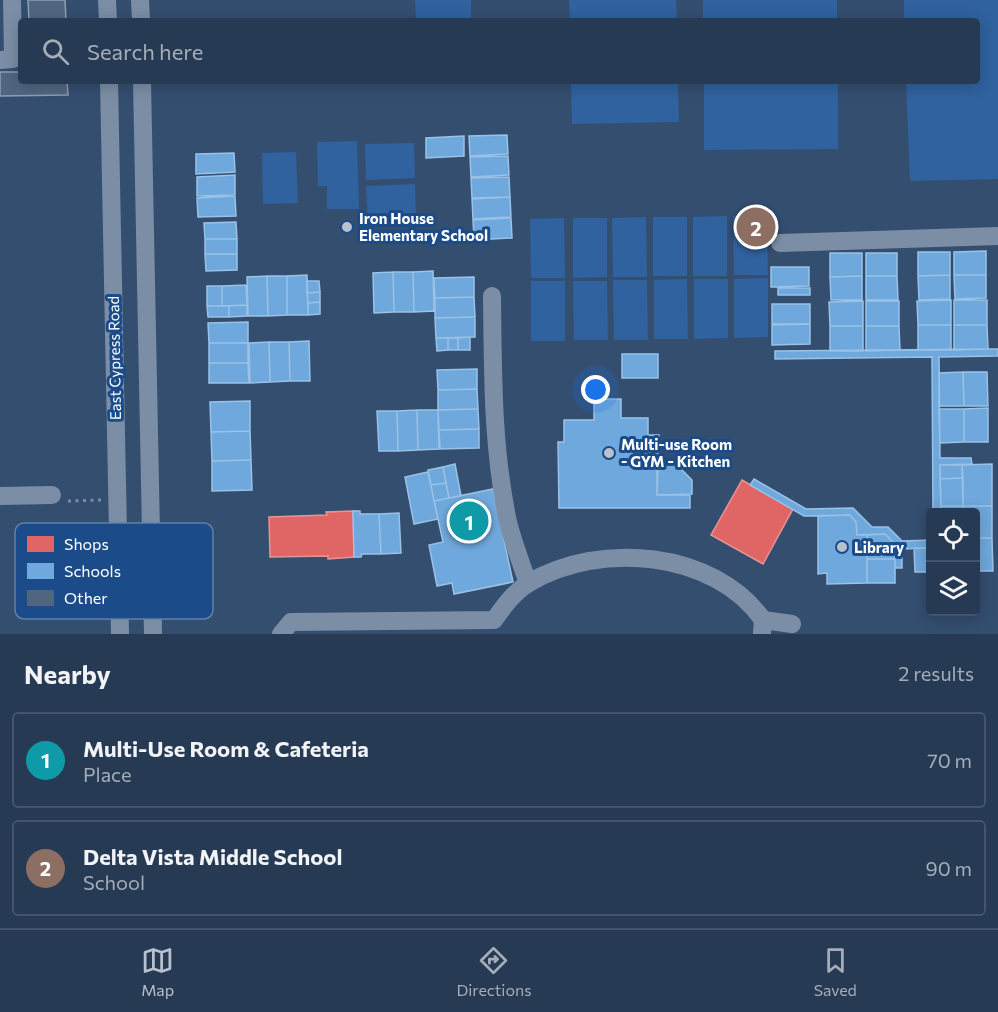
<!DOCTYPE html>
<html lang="en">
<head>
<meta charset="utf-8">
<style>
	body { margin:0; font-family:Commissioner,sans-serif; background:#2f415a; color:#f1f3f6 }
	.controls { position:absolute; right:18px; bottom:18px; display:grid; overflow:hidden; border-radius:6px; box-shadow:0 3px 15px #0003 }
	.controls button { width:54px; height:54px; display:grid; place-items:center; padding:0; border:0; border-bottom:2px solid #43546b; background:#273a54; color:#f1f3f6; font:30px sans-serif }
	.you { position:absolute; left:596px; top:390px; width:21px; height:21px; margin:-15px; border:4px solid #fff; border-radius:50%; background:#1a73e8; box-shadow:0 0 0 9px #1a73e833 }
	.badge { display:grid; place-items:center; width:39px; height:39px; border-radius:50%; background:#b8c1cd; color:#fff; font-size:20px; font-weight:700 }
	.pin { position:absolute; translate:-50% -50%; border:3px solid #fff; box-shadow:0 2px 6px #0006 }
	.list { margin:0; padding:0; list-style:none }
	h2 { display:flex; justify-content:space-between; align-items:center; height:78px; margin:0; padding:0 24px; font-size:26px }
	h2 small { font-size:20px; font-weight:400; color:#a4adb8 }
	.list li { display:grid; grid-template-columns:39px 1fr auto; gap:18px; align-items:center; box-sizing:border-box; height:96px; margin:0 12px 12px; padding:0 12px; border:2px solid #43546b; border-radius:6px }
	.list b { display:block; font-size:22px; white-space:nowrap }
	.list p { margin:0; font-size:20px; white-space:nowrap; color:#a4adb8 }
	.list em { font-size:20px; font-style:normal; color:#a4adb8 }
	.icon { flex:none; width:33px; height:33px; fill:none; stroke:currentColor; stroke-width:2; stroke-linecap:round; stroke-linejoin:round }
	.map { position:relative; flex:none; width:998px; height:634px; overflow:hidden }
	.search { position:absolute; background:#273a54; box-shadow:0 3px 15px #0003; left:18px; right:18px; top:18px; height:66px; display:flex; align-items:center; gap:15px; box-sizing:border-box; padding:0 21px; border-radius:6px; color:#a4adb8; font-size:22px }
	.sheet { height:294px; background:#273a54 }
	nav { display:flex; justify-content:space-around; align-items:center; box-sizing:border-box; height:84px; border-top:2px solid #43546b; background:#273a54; font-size:16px; color:#a4adb8 }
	nav a { display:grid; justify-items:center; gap:3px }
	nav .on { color:#b8c1cd }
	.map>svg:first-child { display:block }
	.green { fill:#30629f }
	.shops { fill:#e06666; stroke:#e99494; stroke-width:1.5 }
	.schools { fill:#6fa8dc; stroke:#9ac2e6; stroke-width:1.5 }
	.building { fill:#506680; stroke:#8f9fb3; stroke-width:1.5 }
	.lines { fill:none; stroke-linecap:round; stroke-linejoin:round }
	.path { stroke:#7b8ea5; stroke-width:3; stroke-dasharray:3 4.5; stroke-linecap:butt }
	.minor { stroke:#7b8ea5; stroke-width:18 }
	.poi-dot { fill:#b8c1cd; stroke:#1b4b88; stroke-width:2 }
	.labels { text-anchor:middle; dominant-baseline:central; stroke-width:6; stroke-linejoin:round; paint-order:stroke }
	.poi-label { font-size:15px; font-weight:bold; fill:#fff; stroke:#1b4b88; text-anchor:start }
	.street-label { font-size:15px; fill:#fff; stroke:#1b4b88 }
	.key { fill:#1b4b88; stroke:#5f81ac; stroke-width:1.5 }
	.key-label { font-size:16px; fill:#fff }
</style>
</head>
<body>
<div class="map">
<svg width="998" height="634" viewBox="0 0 998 634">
	<rect width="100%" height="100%" fill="#344e70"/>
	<path class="green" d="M415 0H471V21H416Z
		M569 0H676L677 21H570Z
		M703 0H837V21H703Z
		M904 0H998V179L910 181 906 81H977V21H904Z
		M571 81H678L679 122 572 124Z
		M704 81H838V149L704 150Z
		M357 141 359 209H327V186H318L317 142Z
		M414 143 415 178 366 180 365 144Z
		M296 152 298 203 263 204 262 153Z
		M415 184 416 219 368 221 366 186Z
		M767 215 768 275H734L733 216Z
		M727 216V276H693V217Z
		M646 217 647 277H613L612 218Z
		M653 217H687V276H653Z
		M564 218 565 278H531L530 219Z
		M573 218H607V277L573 278Z
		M768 278V337L734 338V279Z
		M687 279 688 339H654V280Z
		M694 279H728V338L694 339Z
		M613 280H647L648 340H614Z
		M531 281H565V341H531Z
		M573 281H607L608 340H574Z"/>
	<path class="shops" d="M742 480 793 509 763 564 711 535Z
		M353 511 354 557 328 559V556L270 557 269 517 327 515 326 512Z"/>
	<path class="schools" d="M507 135 508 154 470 156 469 136Z
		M464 136V156L426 158V138Z
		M234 153 235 172 196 174V154Z
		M508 156 509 175 471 177 470 157Z
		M235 175V195L197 196V177Z
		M509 177 510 197 472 198 471 178Z
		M235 196 236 216 198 217 197 198Z
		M510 197 511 217 473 219 472 199Z
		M511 218 512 238 474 240 473 220Z
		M236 222 237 239H205L204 223Z
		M205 239H237V254H205Z
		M986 251V275H954V252Z
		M918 252H950V275L918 276Z
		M830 253H862V276L830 277Z
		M866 253H897V276H866Z
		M205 254H237V270L206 271Z
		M771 267H809V286L771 287Z
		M433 271 434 311 414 312 413 272Z
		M393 272H413L414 312H394Z
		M393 272 394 312 374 313 373 273Z
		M307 275 308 315H287V276Z
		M950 275V299L919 300 918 276Z
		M954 275H986V298L955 299Z
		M267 276H287V315L268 316Z
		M267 276 268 316H248L247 277Z
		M862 276V300H831L830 277Z
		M866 276H897L898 300H866Z
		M474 277V297L435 298 434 278Z
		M307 281H319L320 292 307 293Z
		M246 285 247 305 222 306V286Z
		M207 286H222V306H207Z
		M778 288H810V295H778Z
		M320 292V302L308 303 307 293Z
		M474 297 475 317 435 318V298Z
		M951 300V325H918L917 301Z
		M954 300H987V325H954Z
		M863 301V326H830L829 302Z
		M866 301H899V326H866Z
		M320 302V314L308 315V303Z
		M772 304H810V324H772Z
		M247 305V316L229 317V306Z
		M207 306H229V317H208Z
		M475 317V337L436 338 435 318Z
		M248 322V343H209L208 323Z
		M810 324V344L772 345V325Z
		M918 325H951V350H918Z
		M954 325H987L988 349 954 350Z
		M830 326H863V351H830Z
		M866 326H899L900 350 866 351Z
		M470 337V350H458V338Z
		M436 338H448V350L437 351Z
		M448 338H458V350H448Z
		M309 341 310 381H290L289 342Z
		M269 342 270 382 250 383 249 343Z
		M269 342H289L290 381 270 382Z
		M209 343H248V363H209Z
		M988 349H998V356L939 357 940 458H971L972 464 940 465 941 512H933L932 357 775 359V351Z
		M622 354H658V378H622Z
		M209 363H248L249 383H209Z
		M477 369V389L438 390 437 370Z
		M963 372 964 406H939V373Z
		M963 372H987L988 406H964Z
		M477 389 478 409 438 410V390Z
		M594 399H621V418H648V435H659L657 495H690V508H559L558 442H564V420H594Z
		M250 401V431L211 432 210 402Z
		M988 408V442H964V409Z
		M478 409 479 429 439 430 438 410Z
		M939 409H964V442L940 443Z
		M417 410H438L439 449 418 450Z
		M417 410 418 450 398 451 397 411Z
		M377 411H397L398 451H379Z
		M479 429V448L440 449 439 430Z
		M250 431 251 460 212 461 211 432Z
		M251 460 252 490 212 491V461Z
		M455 464 461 496 449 498 443 467Z
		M992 464V506H963L962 465Z
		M657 465H677L692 480V494L657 495Z
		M940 465H962L963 478 940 479Z
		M443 467 446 483 431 485 428 470Z
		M428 472 438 519 414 524 405 477Z
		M963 478V506H941L940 479Z
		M754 479 806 509 853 508 872 527H888L902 541 930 540V548L902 549V568H895V544L885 534 857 535 856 522 850 515 804 516 750 485Z
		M446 483 449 498 434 501 431 485Z
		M493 489 513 582 454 594 452 583 437 586 429 545 443 542 434 501Z
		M941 506H963V512H941Z
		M963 506H992V538H976V512H963Z
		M353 511H360V514H379L381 554H362L361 557H354Z
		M399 513 401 553 381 554 379 514Z
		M850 515 856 522 857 535H867V583L827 584V573L818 574V516Z
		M885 534 895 544V559H867V535Z
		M976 538H992L993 571H976Z
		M914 548H930V572H915Z
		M867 559H895V583H867Z"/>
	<path class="building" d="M28 0H65L66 21H29Z
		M0 72H21V81H67L68 95 0 96Z"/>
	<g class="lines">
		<path class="path" d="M68 501 101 500"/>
		<path class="minor" d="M107 0 108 21
			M140 0 141 21
			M0 60 13 59 12 0
			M109 81 120 634
			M142 81 153 634
			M780 243 998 236
			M492 296C493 373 492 446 508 522 513 542 521 563 528 583
			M0 496 52 495
			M763 620 792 624
			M281 634 291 622 494 620C504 606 514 592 529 583 599 541 714 550 763 620L762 634"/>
	</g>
	<g class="poi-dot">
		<circle cx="347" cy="227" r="6"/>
		<circle cx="609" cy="453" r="6"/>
		<circle cx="842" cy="547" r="6"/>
	</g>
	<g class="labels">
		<g class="poi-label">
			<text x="359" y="218">Iron House<tspan x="359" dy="17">Elementary School</tspan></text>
			<text x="621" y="444">Multi-use Room<tspan x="621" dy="17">- GYM - Kitchen</tspan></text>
			<text x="854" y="547">Library</text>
		</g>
		<g class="street-label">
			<text transform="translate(114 358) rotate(-91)">East Cypress Road</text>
		</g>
	</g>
	<rect x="15" y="523" width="198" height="96" rx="9" class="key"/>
	<rect x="27" y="536" width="27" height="16" fill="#e06666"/>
	<rect x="27" y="563" width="27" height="16" fill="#6fa8dc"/>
	<rect x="27" y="590" width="27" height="16" fill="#506680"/>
	<g class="key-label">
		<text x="64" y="550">Shops</text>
		<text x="64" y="577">Schools</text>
		<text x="64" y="604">Other</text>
	</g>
</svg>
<div class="controls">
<button><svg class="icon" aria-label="locate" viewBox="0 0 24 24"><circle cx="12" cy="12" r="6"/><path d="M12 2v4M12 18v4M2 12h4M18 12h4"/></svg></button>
<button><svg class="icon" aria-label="layers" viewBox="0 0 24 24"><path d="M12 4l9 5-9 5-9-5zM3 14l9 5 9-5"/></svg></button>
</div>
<div class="you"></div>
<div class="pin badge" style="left:469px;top:521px;background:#0f9aa8">1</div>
<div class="pin badge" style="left:756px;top:227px;background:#8d6e63">2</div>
<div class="search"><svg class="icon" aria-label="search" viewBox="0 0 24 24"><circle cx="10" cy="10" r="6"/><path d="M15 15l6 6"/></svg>Search here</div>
</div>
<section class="sheet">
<h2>Nearby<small>2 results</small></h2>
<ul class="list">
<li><span class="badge" style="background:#0f9aa8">1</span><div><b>Multi-Use Room &amp; Cafeteria</b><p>Place</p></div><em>70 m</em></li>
<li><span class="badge" style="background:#8d6e63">2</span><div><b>Delta Vista Middle School</b><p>School</p></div><em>90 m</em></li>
</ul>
</section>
<nav>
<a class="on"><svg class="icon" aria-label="map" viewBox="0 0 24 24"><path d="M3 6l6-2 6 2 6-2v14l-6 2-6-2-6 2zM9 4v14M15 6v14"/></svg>Map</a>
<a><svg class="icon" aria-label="directions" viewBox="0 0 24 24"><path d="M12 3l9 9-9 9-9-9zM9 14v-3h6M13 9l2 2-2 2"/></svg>Directions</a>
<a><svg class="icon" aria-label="saved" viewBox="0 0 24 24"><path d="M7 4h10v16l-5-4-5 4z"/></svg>Saved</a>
</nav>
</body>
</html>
